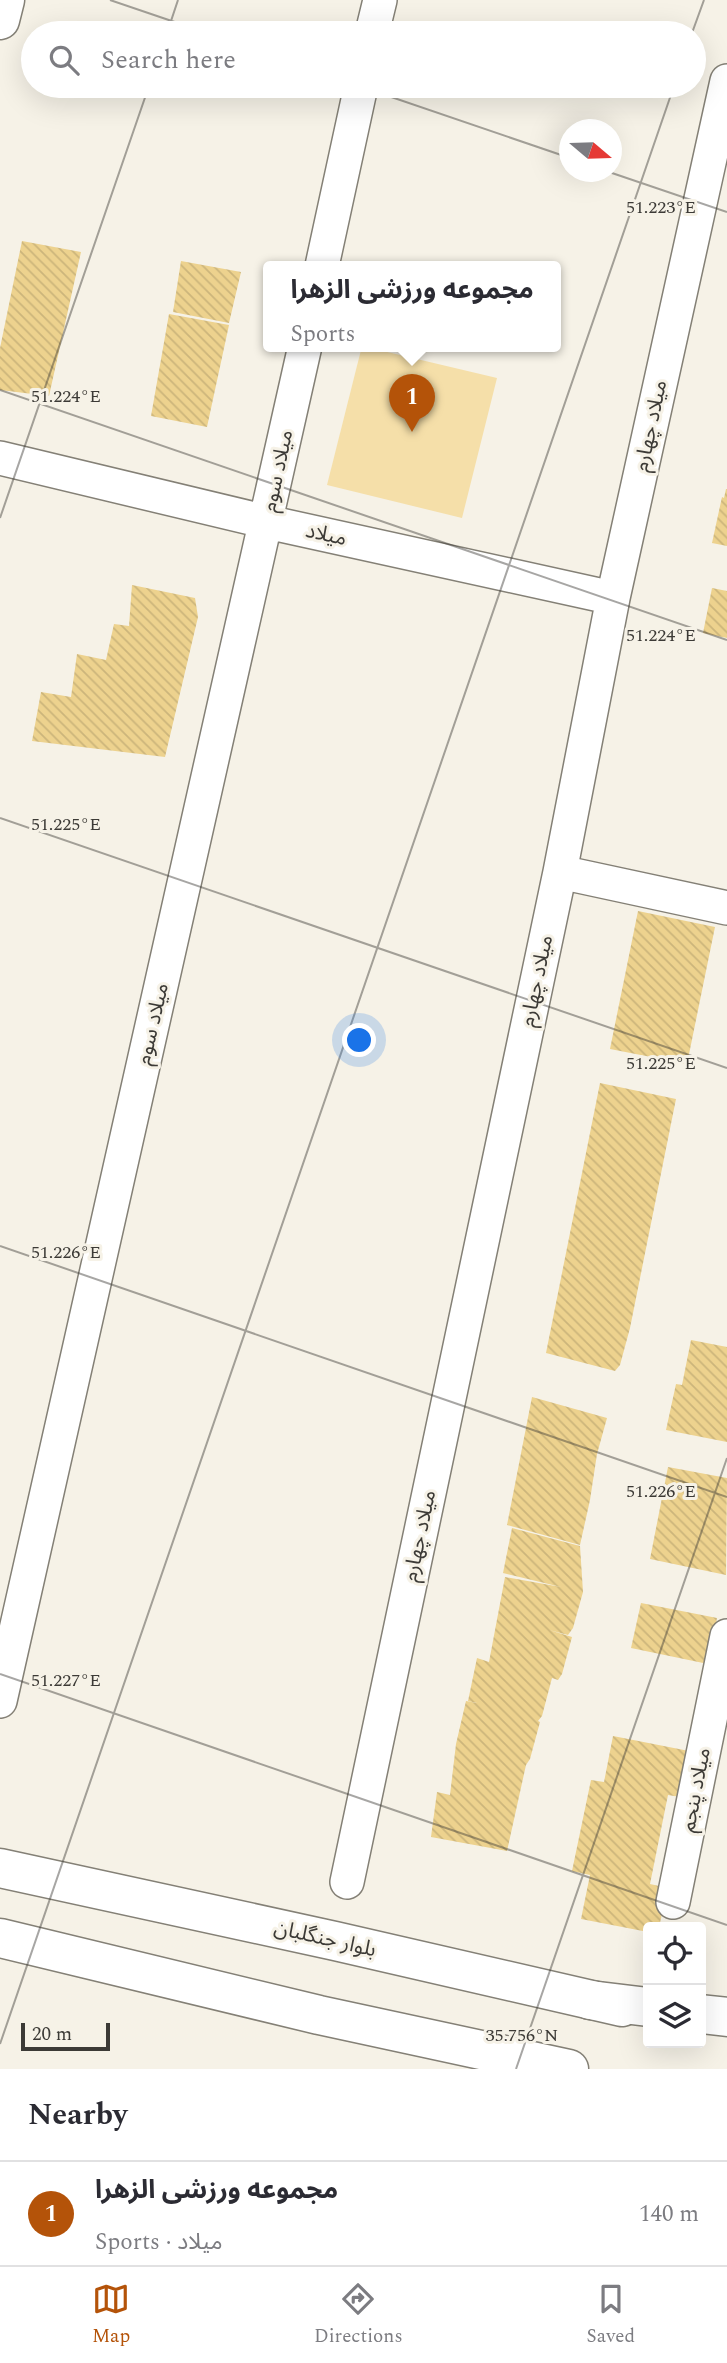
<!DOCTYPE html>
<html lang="en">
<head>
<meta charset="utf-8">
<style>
	body { margin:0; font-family:Spectral,"Noto Sans Arabic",serif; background:#f2f2f3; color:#2b2b33 }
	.controls { position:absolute; right:21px; bottom:21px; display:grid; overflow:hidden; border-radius:7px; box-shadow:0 7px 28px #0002 }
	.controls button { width:63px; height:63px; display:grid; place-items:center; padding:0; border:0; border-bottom:2px solid #e1e1e2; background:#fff; color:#2b2b33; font:35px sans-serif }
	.compass { position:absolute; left:559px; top:119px; width:63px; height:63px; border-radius:50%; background:#fff; box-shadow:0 7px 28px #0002; rotate:109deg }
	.scale { position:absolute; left:21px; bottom:18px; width:89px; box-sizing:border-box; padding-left:7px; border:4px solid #3c3a36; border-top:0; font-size:19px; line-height:24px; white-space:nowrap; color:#3c3a36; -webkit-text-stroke:5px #f6f2e7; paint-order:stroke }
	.you { position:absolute; left:360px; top:1041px; width:24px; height:24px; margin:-18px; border:5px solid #fff; border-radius:50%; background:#1a73e8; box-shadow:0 0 0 10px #1a73e833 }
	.badge { display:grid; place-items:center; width:46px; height:46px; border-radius:50%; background:#b45309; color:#fff; font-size:23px; font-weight:700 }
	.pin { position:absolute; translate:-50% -58px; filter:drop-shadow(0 2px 4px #0008) }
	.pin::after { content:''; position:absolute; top:37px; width:24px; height:21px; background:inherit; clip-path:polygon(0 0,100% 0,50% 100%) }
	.popup { position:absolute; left:263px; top:261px; width:298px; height:91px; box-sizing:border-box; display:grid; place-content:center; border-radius:7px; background:#fff; filter:drop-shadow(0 2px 5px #0005); font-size:23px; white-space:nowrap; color:#7c7c81 }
	.popup b { font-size:26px; color:#2b2b33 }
	.popup::after { content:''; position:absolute; left:50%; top:100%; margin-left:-14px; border:14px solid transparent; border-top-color:#fff }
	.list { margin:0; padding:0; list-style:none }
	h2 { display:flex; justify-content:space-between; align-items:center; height:91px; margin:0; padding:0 28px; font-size:30px }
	h2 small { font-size:23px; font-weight:400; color:#7c7c81 }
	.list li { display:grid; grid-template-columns:46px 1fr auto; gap:21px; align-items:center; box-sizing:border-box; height:105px; padding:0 28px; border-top:2px solid #e1e1e2 }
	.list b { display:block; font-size:26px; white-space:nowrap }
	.list p { margin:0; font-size:23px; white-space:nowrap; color:#7c7c81 }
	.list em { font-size:23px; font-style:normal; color:#7c7c81 }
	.icon { flex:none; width:38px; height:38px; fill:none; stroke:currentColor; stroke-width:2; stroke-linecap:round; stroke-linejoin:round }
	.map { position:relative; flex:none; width:727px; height:2069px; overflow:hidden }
	.search { position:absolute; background:#fff; box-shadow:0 7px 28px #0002; left:21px; right:21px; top:21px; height:77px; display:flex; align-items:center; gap:18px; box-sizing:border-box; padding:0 24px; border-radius:38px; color:#7c7c81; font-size:26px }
	.sheet { height:196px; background:#fff }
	nav { display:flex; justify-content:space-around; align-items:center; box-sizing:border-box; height:98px; border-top:2px solid #e1e1e2; background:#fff; font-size:19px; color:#7c7c81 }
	nav a { display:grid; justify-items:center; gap:4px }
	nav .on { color:#b45309 }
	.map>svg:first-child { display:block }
	.park { fill:#f5dfa9 }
	.building { fill:url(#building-back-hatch) }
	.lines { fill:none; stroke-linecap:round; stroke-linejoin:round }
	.street-casing { stroke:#848076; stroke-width:36 }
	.secondary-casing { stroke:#848076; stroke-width:41 }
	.highway-casing { stroke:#848076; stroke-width:41 }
	.street { stroke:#fff; stroke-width:33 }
	.secondary { stroke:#fff; stroke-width:38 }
	.highway { stroke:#fff; stroke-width:38 }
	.ticks { fill:none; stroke:#3c3a36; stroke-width:2; stroke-opacity:0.45 }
	.labels { text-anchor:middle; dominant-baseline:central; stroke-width:6; stroke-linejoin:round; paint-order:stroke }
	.street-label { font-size:21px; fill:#3c3a36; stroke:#f6f2e7 }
	.ticks-label { font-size:18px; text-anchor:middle; fill:#3c3a36; stroke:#f6f2e7; stroke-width:6; stroke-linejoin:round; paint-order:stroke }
</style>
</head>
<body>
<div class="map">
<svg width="727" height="2069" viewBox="0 0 727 2069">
	<defs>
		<pattern id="building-back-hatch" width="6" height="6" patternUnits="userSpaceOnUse" patternTransform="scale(1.75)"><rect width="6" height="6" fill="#edd28e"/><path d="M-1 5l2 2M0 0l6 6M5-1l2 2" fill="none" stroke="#ccb57b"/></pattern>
	</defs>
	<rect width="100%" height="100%" fill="#f6f2e7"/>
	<path class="park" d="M362 346 497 378 462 518 327 485Z"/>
	<path class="building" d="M22 241 81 252 49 396 0 390V348Z
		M181 261 241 272 229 323 173 312Z
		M169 314 229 325 207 427 151 416Z
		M726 489H727V546L712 543 722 497 724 498Z
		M132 585 195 598 198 617 165 757 32 741 41 692 71 697 77 654 106 660 114 624 129 626Z
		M712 588 727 591V638L703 633Z
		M638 911 715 927 687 1064 610 1049Z
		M600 1083 676 1099 630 1328 620 1365 615 1371 546 1353Z
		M691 1340 727 1347V1442L666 1430 676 1384 682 1385Z
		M532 1397 607 1418 597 1454 590 1500 580 1545 507 1525Z
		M668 1467 727 1478 726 1575 650 1559Z
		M512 1528 580 1546 583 1592 573 1628 568 1635 549 1630 572 1637 562 1674 558 1680 552 1678 542 1716 538 1721 540 1722 530 1759 526 1765 507 1851 431 1837 437 1792 450 1795 456 1744 466 1701 477 1703 468 1701 477 1658 489 1662 505 1577 561 1587 503 1573Z
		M641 1603 717 1618 708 1664 631 1648Z
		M613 1736 689 1751 680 1797 668 1795 650 1884 668 1888 659 1927H648V1932L581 1919 590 1875 572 1871 591 1780 604 1782Z"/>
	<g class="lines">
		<defs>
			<path id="street" d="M372 33 380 0
				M322 266 361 86
				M0 458 267 522 613 598
				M560 872 727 908
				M0 1701 305 346
				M347 1882 560 872 613 598 727 81
				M673 1902 727 1636"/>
			<path id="secondary" d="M0 20 5 0
				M0 1868 335 1941 622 2007
				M0 1938 319 2015 569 2069"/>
			<path id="highway" d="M590 2000 648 2007
				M701 2014 727 2017"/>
		</defs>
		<use href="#street" class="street-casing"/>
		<use href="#secondary" class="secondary-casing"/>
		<use href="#highway" class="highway-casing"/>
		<use href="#street" class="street"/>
		<use href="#secondary" class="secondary"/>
		<use href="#highway" class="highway"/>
	</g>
	<path class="ticks" d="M110 0 207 33M167 33 178 0M692 33 704 0M359 86 570 158M609 172 727 212M0 390 727 640M0 518 149 86M0 818 727 1068M0 1246 727 1497M0 1674 727 1925M0 2044 674 86M516 2069 727 1458"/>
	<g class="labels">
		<g class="street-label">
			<text transform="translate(651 426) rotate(-78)">میلاد چهارم</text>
			<text transform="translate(278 471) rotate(-78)">میلاد سوم</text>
			<text transform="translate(326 535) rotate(12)">میلاد</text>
			<text transform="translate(537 981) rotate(-78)">میلاد چهارم</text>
			<text transform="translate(153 1024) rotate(-77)">میلاد سوم</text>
			<text transform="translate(420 1536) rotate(-78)">میلاد چهارم</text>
			<text transform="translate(696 1790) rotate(-79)">میلاد پنجم</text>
			<text transform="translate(325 1939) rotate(13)">بلوار جنگلبان</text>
		</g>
	</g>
	<g class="ticks-label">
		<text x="661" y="213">51.223°E</text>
		<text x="66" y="402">51.224°E</text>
		<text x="661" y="641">51.224°E</text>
		<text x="66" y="830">51.225°E</text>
		<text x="661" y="1069">51.225°E</text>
		<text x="66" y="1258">51.226°E</text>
		<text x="661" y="1497">51.226°E</text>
		<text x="66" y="1686">51.227°E</text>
		<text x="522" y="2041">35.756°N</text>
	</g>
</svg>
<div class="controls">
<button><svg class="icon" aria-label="locate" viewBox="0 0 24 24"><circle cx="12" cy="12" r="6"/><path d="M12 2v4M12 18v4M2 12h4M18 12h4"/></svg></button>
<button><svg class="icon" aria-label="layers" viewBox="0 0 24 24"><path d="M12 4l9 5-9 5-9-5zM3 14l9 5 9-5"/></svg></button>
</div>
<svg class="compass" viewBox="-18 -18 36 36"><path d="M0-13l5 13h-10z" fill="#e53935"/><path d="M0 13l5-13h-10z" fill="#7c7c81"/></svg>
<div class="scale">20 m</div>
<div class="you"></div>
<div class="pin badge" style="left:412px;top:432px">1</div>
<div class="popup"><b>مجموعه ورزشی الزهرا</b>Sports</div>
<div class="search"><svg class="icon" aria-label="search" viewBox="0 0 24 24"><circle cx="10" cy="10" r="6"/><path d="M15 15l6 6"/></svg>Search here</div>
</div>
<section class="sheet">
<h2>Nearby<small></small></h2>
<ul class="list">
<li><span class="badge">1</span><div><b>مجموعه ورزشی الزهرا</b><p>Sports · میلاد</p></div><em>140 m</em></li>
</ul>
</section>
<nav>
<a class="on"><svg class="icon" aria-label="map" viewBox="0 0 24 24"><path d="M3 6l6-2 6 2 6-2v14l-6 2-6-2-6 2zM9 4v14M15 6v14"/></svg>Map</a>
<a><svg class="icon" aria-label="directions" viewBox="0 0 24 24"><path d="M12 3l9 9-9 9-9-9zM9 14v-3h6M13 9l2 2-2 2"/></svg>Directions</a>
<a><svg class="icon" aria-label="saved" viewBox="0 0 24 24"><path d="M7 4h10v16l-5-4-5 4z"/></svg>Saved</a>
</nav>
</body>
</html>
